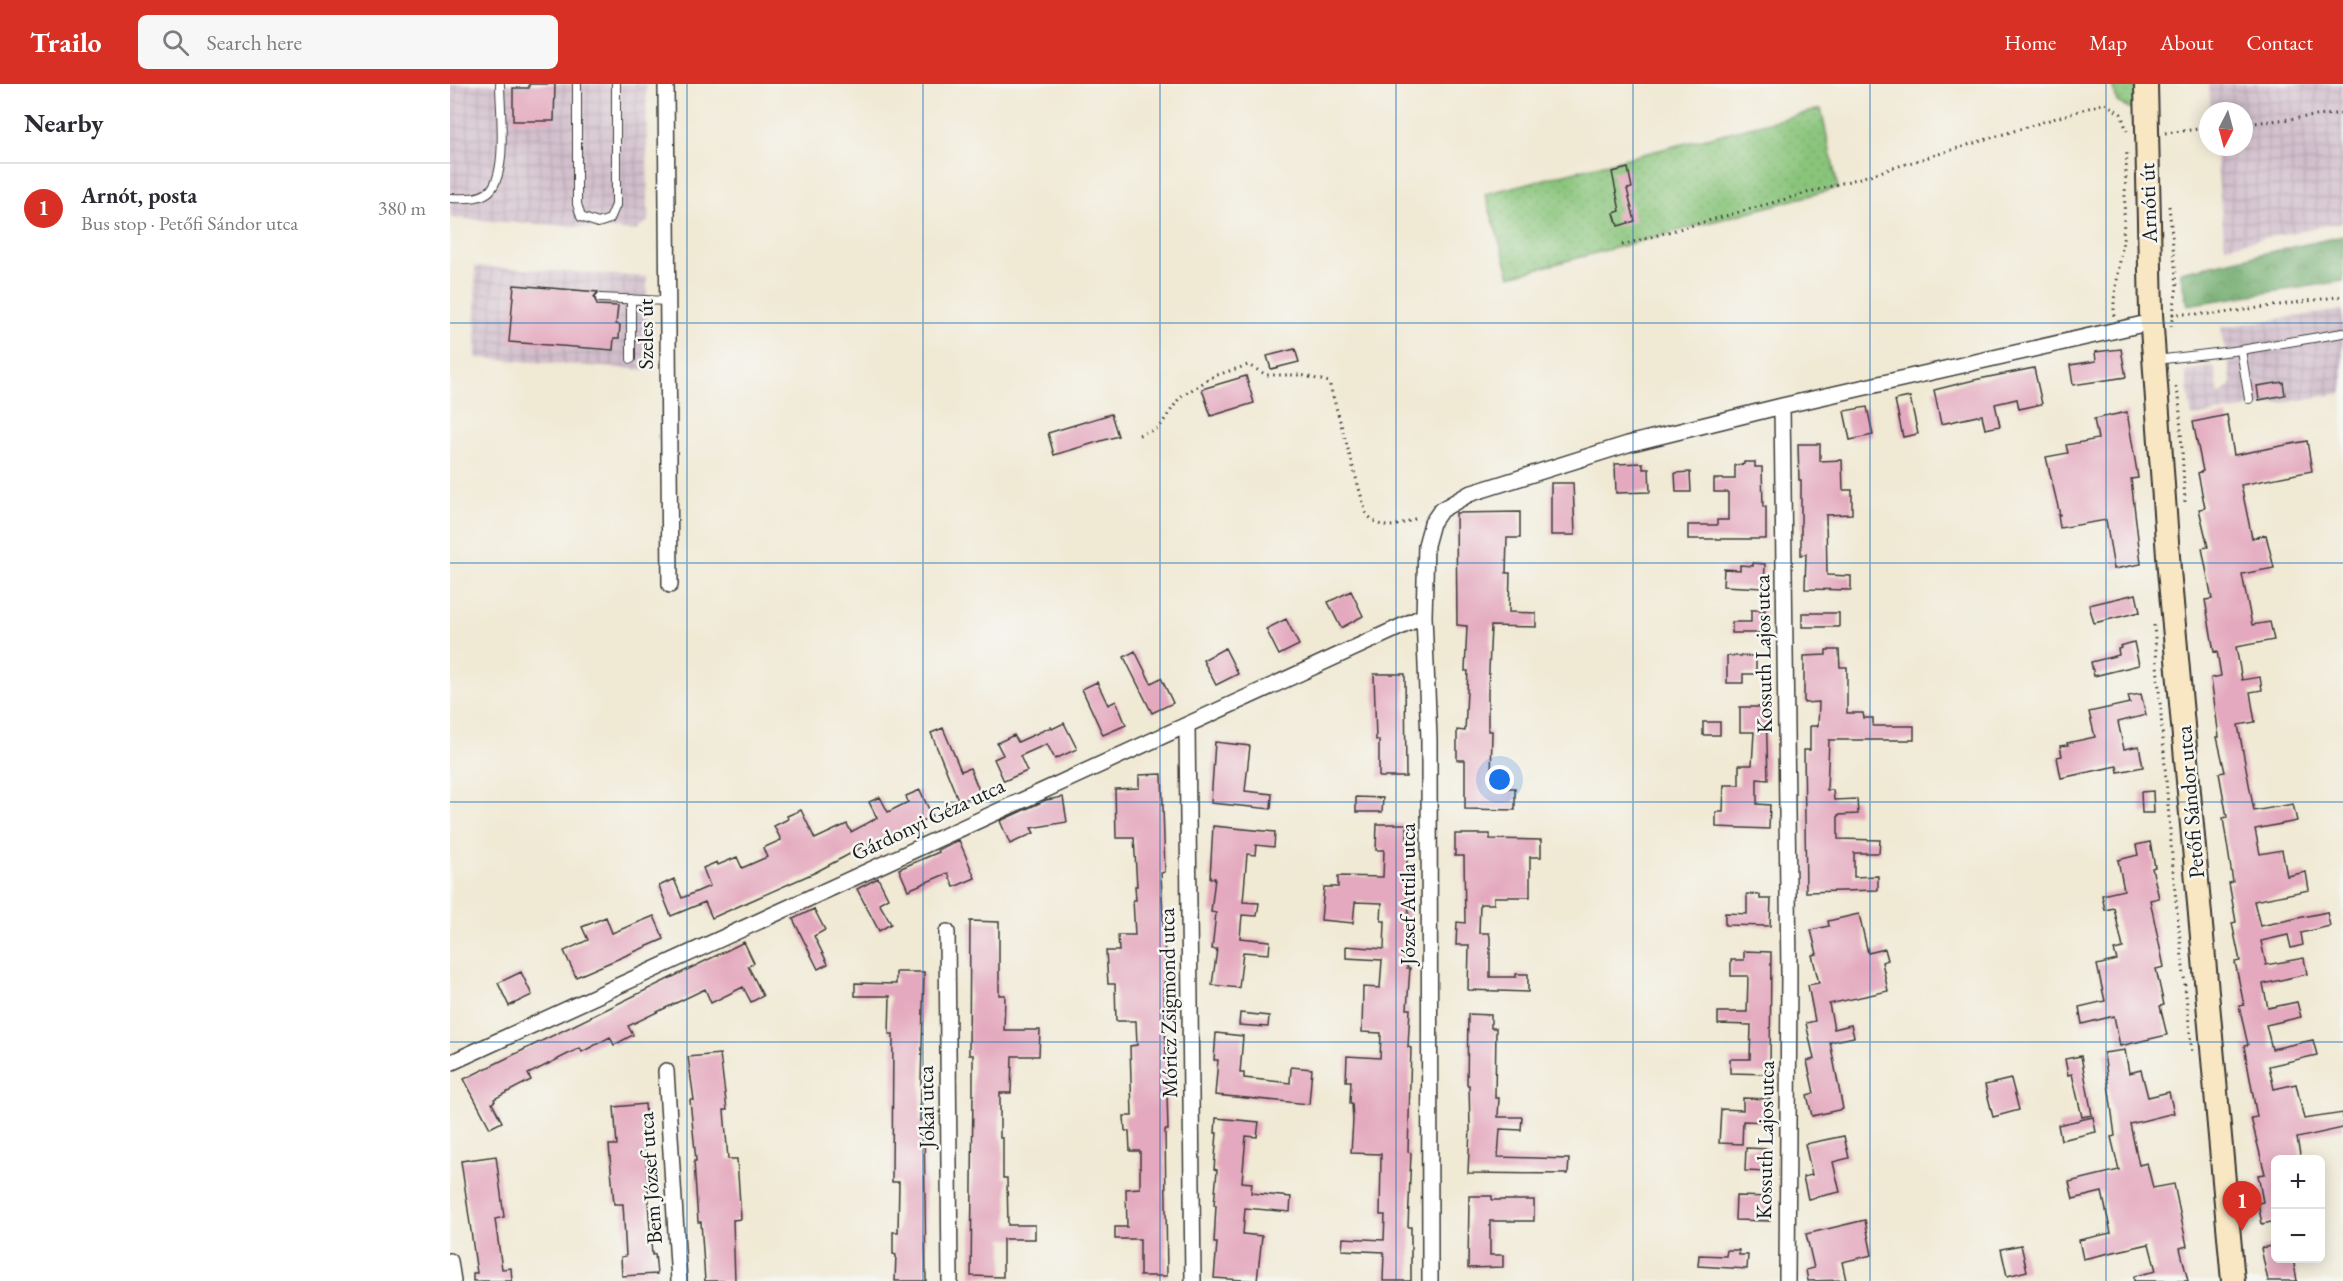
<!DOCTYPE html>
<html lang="en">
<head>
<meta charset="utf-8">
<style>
	body { margin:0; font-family:"EB Garamond",serif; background:#f7f7f7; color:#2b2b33 }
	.controls { position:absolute; right:18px; bottom:18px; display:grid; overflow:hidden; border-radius:9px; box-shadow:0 3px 15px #0003 }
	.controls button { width:54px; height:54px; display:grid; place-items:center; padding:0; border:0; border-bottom:2px solid #e1e1e2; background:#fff; color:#2b2b33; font:30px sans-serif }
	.compass { position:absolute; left:1749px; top:18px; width:54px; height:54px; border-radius:50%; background:#fff; box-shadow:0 3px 15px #0003; rotate:186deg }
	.you { position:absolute; left:1050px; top:696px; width:21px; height:21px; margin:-15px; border:4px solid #fff; border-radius:50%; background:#1a73e8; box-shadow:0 0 0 9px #1a73e833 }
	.badge { display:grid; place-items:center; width:39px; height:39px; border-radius:50%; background:#d93025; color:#fff; font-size:20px; font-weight:700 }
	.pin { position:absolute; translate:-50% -50px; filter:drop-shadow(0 2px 3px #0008) }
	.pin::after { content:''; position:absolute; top:32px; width:21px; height:18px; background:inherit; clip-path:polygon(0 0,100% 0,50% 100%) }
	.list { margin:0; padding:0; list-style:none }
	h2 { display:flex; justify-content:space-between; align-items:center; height:78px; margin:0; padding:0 24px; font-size:26px }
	h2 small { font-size:20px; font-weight:400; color:#7c7c81 }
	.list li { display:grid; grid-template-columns:39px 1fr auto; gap:18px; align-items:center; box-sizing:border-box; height:90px; padding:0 24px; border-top:2px solid #e1e1e2 }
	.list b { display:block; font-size:22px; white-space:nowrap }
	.list p { margin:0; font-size:20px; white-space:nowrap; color:#7c7c81 }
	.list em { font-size:20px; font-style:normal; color:#7c7c81 }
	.icon { flex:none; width:33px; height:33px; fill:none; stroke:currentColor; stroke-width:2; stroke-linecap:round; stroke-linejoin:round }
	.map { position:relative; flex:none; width:1893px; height:1197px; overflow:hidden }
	header { display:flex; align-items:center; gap:36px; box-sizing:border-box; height:84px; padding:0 30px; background:#d93025; color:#fff }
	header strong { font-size:28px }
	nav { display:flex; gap:33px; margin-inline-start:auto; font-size:21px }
	.search { width:420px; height:54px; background:#f7f7f7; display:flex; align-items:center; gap:15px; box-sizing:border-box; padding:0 21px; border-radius:9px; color:#7c7c81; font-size:22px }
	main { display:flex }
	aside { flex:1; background:#fff }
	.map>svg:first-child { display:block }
	.industrial { fill:url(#industrial-grid) }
	.grass { fill:url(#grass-dots); stroke:#52704b; stroke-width:1.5 }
	.forest { fill:url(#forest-crowns); stroke:#456343; stroke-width:1.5 }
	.building { fill:#e4a9be }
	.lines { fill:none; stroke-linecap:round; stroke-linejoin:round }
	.lane-casing { stroke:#3c3b38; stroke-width:10 }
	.street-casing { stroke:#3c3b38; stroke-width:18 }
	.secondary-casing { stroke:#3c3b38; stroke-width:26 }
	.path { stroke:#3c3b38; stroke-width:3; stroke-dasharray:1.5 4.5; stroke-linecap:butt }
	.lane { stroke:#fff; stroke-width:8 }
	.street { stroke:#fff; stroke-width:15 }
	.secondary { stroke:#f9e7c3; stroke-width:22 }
	.grid { fill:none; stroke:#1f6fb2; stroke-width:1.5; stroke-opacity:0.55 }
	.labels { text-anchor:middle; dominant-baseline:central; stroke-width:5; stroke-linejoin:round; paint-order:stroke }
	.street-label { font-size:22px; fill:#1c1c1c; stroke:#f6f6f2 }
</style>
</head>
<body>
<header>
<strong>Trailo</strong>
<div class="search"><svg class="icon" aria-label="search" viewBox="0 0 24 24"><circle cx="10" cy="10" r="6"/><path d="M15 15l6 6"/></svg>Search here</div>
<nav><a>Home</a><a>Map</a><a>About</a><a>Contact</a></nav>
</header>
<main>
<aside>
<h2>Nearby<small></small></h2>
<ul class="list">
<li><span class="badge">1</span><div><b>Arnót, posta</b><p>Bus stop · Petőfi Sándor utca</p></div><em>380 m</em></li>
</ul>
</aside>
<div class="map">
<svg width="1893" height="1197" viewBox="0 0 1893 1197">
	<defs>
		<pattern id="industrial-grid" width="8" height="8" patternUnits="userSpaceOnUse" patternTransform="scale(1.5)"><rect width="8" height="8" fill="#d1bdcb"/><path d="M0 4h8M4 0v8" fill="none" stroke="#b3a2ae"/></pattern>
		<pattern id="grass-dots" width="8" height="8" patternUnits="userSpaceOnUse" patternTransform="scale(1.5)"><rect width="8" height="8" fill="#89c47a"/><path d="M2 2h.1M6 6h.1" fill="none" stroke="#76a869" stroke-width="1.8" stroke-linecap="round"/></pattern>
		<pattern id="forest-crowns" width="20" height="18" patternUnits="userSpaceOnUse" patternTransform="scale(1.5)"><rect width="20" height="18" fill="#6eaa6a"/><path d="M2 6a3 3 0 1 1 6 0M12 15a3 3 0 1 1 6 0" fill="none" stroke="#5a8a56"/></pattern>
	</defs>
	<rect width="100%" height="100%" fill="#f6f6f2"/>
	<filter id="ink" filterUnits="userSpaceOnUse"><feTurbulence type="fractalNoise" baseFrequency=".0167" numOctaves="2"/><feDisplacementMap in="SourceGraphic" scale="12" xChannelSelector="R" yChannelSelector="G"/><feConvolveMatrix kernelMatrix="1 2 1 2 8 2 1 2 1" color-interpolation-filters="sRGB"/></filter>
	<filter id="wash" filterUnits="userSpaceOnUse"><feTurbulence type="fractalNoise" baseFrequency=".008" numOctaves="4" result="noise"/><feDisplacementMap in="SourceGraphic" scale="24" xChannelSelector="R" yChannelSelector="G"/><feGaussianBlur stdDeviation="1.35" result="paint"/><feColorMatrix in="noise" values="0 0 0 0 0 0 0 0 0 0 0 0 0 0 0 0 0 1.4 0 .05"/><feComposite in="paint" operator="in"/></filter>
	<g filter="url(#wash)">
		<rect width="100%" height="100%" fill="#f0e9d4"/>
		<path class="industrial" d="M0 0H196L198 137 186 147 0 134Z
			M1759 0H1893V138L1775 162 1765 63H1794V27H1761Z
			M25 182 197 193 196 286 26 274Z
			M1893 226V309L1742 333 1735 287 1764 282 1769 311 1782 300 1771 243Z"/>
		<path class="grass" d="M1663 0H1686V28L1667 18Z
			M1371 25 1388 104 1060 192 1035 110Z"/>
		<path class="forest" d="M1893 152V197L1737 221 1730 188Z"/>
		<g id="blocks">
			<path class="building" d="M79 0H105L104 37H63V4H79Z
				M1178 84 1182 104 1177 105 1185 137 1168 142 1164 129 1170 127 1162 88Z
				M64 201 148 208 144 213 147 221 168 222 166 240 170 241 169 254H164L163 266 59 258Z
				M845 265 849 278 821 285 817 272Z
				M1671 265 1676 293 1623 301 1620 281 1646 277 1645 268Z
				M1584 284 1592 320 1569 325 1567 315 1545 320 1550 342 1535 345 1532 331 1491 340 1484 306 1524 296Z
				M796 292 804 319 761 332 752 305Z
				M1833 298 1835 311 1809 316 1807 302Z
				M1460 313 1468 350 1453 353 1445 316Z
				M1417 323 1423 351 1400 356 1394 327Z
				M1677 328 1688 394 1681 395 1691 480 1664 485 1656 436 1610 444 1608 431H1610L1596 373 1618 369 1616 361 1648 355 1644 335Z
				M661 330 668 352 604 371 598 349Z
				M1777 331 1784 371 1857 357 1862 387 1791 401 1802 454 1816 451 1824 484 1792 490 1802 541 1820 538 1824 556 1786 563 1792 596 1810 593 1812 606 1800 608 1805 638 1788 641 1804 727 1843 720 1847 737 1805 745 1810 770 1832 766 1837 792 1856 788 1859 806 1804 817 1810 842 1877 828 1880 842 1851 849 1853 861 1841 864 1838 851 1811 857 1816 881 1854 874 1857 890 1813 900 1818 924 1847 918 1851 933 1816 941 1822 965 1863 956 1867 971 1819 982 1824 1005 1846 1000 1854 1035 1893 1029V1044L1847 1054 1851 1076H1826V1137L1812 1140 1808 1119 1813 1118 1808 1091 1815 1090 1801 1034 1807 1033 1794 962 1798 961 1789 922 1794 921 1785 878 1790 877 1782 839 1786 838 1779 799 1783 798 1773 734 1777 733 1769 689 1775 688 1767 653H1769L1761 594 1771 592 1767 567 1764 568 1755 516 1762 515 1752 464 1758 463 1749 425 1755 424 1748 389 1753 387 1743 338Z
				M1348 360H1370V377L1392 376 1393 406H1402V430L1376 431 1377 491 1401 492V506L1355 505 1356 470 1351 471V396H1349Z
				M1294 378H1305V383H1312L1313 423H1316V455H1238V441H1267V436H1278V408H1264V395H1285V381L1294 380Z
				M1193 379V385H1199L1200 408 1166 409 1165 380Z
				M1240 388 1241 408H1226L1225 389Z
				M1101 399H1123L1125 451H1101Z
				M1070 428V454H1057L1056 489H1060L1059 528 1086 529V543L1041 542 1038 608V647H1042L1041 697H1046V704H1065V726L1015 725V676H1007V646L1015 647 1018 587H1015L1017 542 1007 541 1006 429Z
				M1303 479 1315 480 1314 504 1273 502 1274 485 1290 486V481L1303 482Z
				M901 507 913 532 891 544 878 518Z
				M1686 510 1690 528 1644 539 1639 521Z
				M1301 526H1315V549H1282V538H1301Z
				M1352 529H1389V543H1352Z
				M836 535 849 561 829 571 816 545Z
				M1684 558 1689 581 1644 592 1641 578 1669 571 1668 565 1671 564 1670 562Z
				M775 564 788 590 766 601 753 576Z
				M1376 566H1389L1390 583H1397V629H1413L1414 634H1423V642H1464V656H1379L1377 706H1383L1384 716 1407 715 1408 730 1388 731V755L1430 756 1429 769H1404V793L1428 792V806L1356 808 1354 666H1360V642H1368L1369 618 1354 619V572L1376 571Z
				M685 567 701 599 711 594 723 619 702 629 674 573Z
				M1277 572H1306V590H1293V599H1277Z
				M924 590H955L956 693H929V656H926Z
				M647 598 658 621 666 617 676 641 653 651 632 605Z
				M1691 610 1696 631 1668 638 1674 665 1689 662 1693 683 1668 688 1667 682 1611 694 1607 673 1612 672 1610 662 1618 661 1617 659 1645 653 1639 628 1680 619 1678 612Z
				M1290 623H1316L1318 696 1307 695V720L1320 721 1319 745 1266 743V728H1273L1274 701H1289V681H1302L1304 648H1290Z
				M1253 638H1270V651H1253Z
				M614 639 627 665 605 675 597 660 570 672 577 687 554 697 544 675 553 671 547 659 564 651 568 658 601 643 602 645Z
				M493 644 511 687 520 684 530 709 509 718 481 649Z
				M765 658 800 662 795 707 822 710 821 725 761 719Z
				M712 690 715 788 711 789 716 898H714L718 1046H715L717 1192H690V1155H665V1143H677L676 1105 690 1104V1067H680L679 1047H675L674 1032H682L680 962 687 961 686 937H666L665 900H658L656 867H669L668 851H685L683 816H686L685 802H687L684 754H666L665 705 689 704V691Z
				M470 706 482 732 423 760 422 758 366 788 262 834 255 818 221 832 209 802 224 795 232 814 260 802 253 784 267 778 268 781 287 773 292 784 317 773 313 764 331 756 324 742 338 735 337 732 351 726 365 755 397 740 401 748 427 734 419 718 430 713 438 728 458 718 456 712Z
				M1703 707 1704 729H1692L1691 708Z
				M613 713 617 738 581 744 584 749 560 760 550 737 596 716Z
				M906 713 933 714 932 728H906Z
				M927 740H957V815H959L957 884H960L957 925H960L958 963 961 964 958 1068 961 1069 958 1143H961V1197H933L934 1168 892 1166 893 1154 934 1156 935 1131H930L931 1070 901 1069 903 1036 902 1019H900L901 997H896L897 972 930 974 931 949 912 948 913 903 930 904 932 876 896 874V862L934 865 935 837H931L932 819 905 818 903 839 871 836 874 803H888V792L933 793 934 766H926Z
				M763 742 825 748 824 763 806 761 805 771 797 770 793 818 809 819 807 832 792 831 790 854 820 857 819 870 793 868 789 904 762 901 767 865H762L766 829 761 828 765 794H760Z
				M1005 750H1040V755L1091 756V773H1080V813H1044V820H1030L1029 849H1039L1040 853V893H1066V890H1078V908L1018 906 1019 861H1006L1007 838 1015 839 1014 772H1005Z
				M509 756 525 794 504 803 498 789 458 806 449 785 489 768 488 766Z
				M1700 758 1705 783 1702 784 1709 814 1700 816 1714 883 1706 885 1714 921 1710 922 1717 951 1670 962 1664 932 1632 940 1629 923 1655 917 1647 881 1667 876 1664 866 1673 864 1664 824 1655 826 1652 811 1674 806 1668 776 1688 771 1686 761Z
				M428 794 438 814 429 819 441 840 429 847 407 805Z
				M1297 810 1310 811V815H1321L1320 842 1275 841V829L1297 830Z
				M364 825 375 846 364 852 378 880 368 885 343 835Z
				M1409 830 1418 869 1435 865 1438 876 1432 878 1438 907 1379 920 1384 945 1401 941 1404 953 1380 958 1393 1025 1362 1032 1357 1011 1364 1009 1357 977 1364 975 1356 939 1365 937 1358 901 1369 899 1362 871 1367 870 1361 846 1379 842 1378 837Z
				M204 832 214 855 126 893 114 867 138 856 132 843 156 833 162 849Z
				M520 837 549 838V911H555L554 946H590L589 972H562L561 1009H550V1054H553V1094H557L558 1141H585V1155H553V1193L521 1192 523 1008V971H519Z
				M294 858 304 879 298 882 313 912 301 918 293 903 261 919 255 905 178 942 183 951 164 961 160 953 132 968 130 964 78 990 81 996 44 1015 45 1017 42 1019 52 1038 40 1044 14 995Z
				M1294 867 1321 868 1320 990 1280 989V975H1300L1301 941 1268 940V928H1297L1298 892H1281V876H1294Z
				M71 888 82 911 59 922 48 899Z
				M446 888H474L470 1037H474L476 1197H445L446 1171 443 1170V1148H448L449 1098H442L443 950H439L440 912H405V899L446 900Z
				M790 929 819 932 818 943 789 941Z
				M1018 930 1041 931V944H1046L1045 1014H1049L1048 1033H1072L1071 1046 1050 1045 1048 1073 1119 1075 1118 1090 1018 1089 1020 1045 1019 1001H1017Z
				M766 949 793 952 790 989H794V994L840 999 841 983 862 985 859 1020 765 1011 768 976H764Z
				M1675 966 1679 989 1691 986 1698 1013 1719 1008 1724 1029 1680 1040 1689 1081 1697 1079 1703 1104 1724 1100 1737 1162 1730 1164 1738 1197H1684V1192L1706 1187 1699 1160 1633 1175 1629 1156 1661 1149 1652 1108 1623 1115 1619 1098 1669 1086 1661 1053 1665 1052 1654 969Z
				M270 970 277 1026H274L278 1075H287L291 1135 283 1136 285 1197H255L251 1138H248L244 1077H246L240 1016H244L238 973Z
				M1631 972 1642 1031 1632 1033 1622 990 1618 991 1615 975Z
				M1561 995 1569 1026 1543 1033 1535 1001Z
				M1293 1014 1320 1015 1319 1038 1293 1037 1292 1060 1269 1059 1271 1025 1293 1026Z
				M195 1020 197 1044H194L199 1118H198L202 1171 205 1170 207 1190 172 1192 171 1173 176 1172 173 1120H164L159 1061H167L164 1023Z
				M1643 1033 1646 1048 1611 1056 1608 1041Z
				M766 1034 809 1038 807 1053 796 1052 792 1098 802 1099 801 1109 841 1113 840 1128 795 1124 793 1150 812 1152 807 1197 764 1194 767 1159H764L766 1121H764L767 1086 764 1085 767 1049H765Z
				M1394 1052 1399 1074 1383 1078 1390 1108 1358 1115 1353 1093 1362 1091 1355 1060Z
				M1296 1064 1320 1065 1319 1088 1295 1087Z
				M46 1072 54 1133 45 1135 52 1185 61 1184 62 1197H23V1189H27L11 1077Z
				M1019 1112H1042V1116H1084V1137H1040V1171H1053V1183L1018 1184Z
				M1286 1112 1321 1113 1320 1137 1285 1136Z
				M1415 1136 1422 1171 1392 1178 1396 1196 1358 1197 1356 1186 1364 1184 1356 1150Z
				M1571 1161 1577 1187 1557 1192 1551 1165Z
				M1826 1161V1174H1843L1847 1197H1818L1811 1164Z
				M1277 1166H1289V1171H1298L1297 1185 1248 1182 1249 1171 1276 1172Z"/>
		</g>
	</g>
	<g filter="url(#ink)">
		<use href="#blocks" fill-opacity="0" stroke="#3c3b38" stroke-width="1.5"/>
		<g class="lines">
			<defs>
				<path id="lane" d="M127 0V120L131 133 148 139 160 135 166 121V0
					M0 114C12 114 26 116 37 109 59 95 50 25 50 0
					M150 214 217 217
					M1791 266 1799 315
					M181 275V215
					M1706 276 1791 266 1893 249"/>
				<path id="street" d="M216 0 220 501
					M737 641 743 1197
					M497 848 500 1197
					M0 979 974 532
					M216 987 229 1197
					M0 1177 3 1197
					M980 1197 979 655 974 532 976 461 982 439 991 426 1019 410 1178 360 1332 322
					M1337 1197 1339 888 1332 322 1702 238"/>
				<path id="secondary" d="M1696 0 1701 230 1719 486 1783 1197"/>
			</defs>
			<use href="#lane" class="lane-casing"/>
			<use href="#street" class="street-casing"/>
			<use href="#secondary" class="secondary-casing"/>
			<path class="path" d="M1794 40 1893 29
				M1715 49 1758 44
				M1719 122 1727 202 1721 243
				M1172 161 1410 94 1655 19 1671 30 1677 47
				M1722 230H1766L1893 212
				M1664 232V216L1673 157 1677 65
				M1726 303 1729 314 1735 418
				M689 351 709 344 730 313 764 292 798 281 817 291H851L879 298 916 429C932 449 946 442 967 434
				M1704 541 1724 798 1742 968"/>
			<use href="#lane" class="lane"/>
			<use href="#street" class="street"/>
			<use href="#secondary" class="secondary"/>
		</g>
	</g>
	<path class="grid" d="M237 0V1197M473 0V1197M710 0V1197M946 0V1197M1183 0V1197M1420 0V1197M1656 0V1197M0 239H1893M0 479H1893M0 718H1893M0 958H1893"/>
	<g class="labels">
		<g class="street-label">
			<text transform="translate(1698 119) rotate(-92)">Arnóti út</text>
			<text transform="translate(195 250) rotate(-90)">Szeles út</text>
			<text transform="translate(1313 570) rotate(-91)">Kossuth Lajos utca</text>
			<text transform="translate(1740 718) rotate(-95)">Petőfi Sándor utca</text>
			<text transform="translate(478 735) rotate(-25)">Gárdonyi Géza utca</text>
			<text transform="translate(957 810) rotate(-90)">József Attila utca</text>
			<text transform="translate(718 919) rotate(-91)">Móricz Zsigmond utca</text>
			<text transform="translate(476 1023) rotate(-91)">Jókai utca</text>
			<text transform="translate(1315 1056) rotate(-89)">Kossuth Lajos utca</text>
			<text transform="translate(200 1094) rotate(-94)">Bem József utca</text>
		</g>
	</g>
</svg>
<div class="controls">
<button>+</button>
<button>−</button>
</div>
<svg class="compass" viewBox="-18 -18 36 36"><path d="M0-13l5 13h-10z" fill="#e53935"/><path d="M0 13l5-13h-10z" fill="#7c7c81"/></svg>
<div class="you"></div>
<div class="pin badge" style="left:1792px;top:1147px">1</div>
</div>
</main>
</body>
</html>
